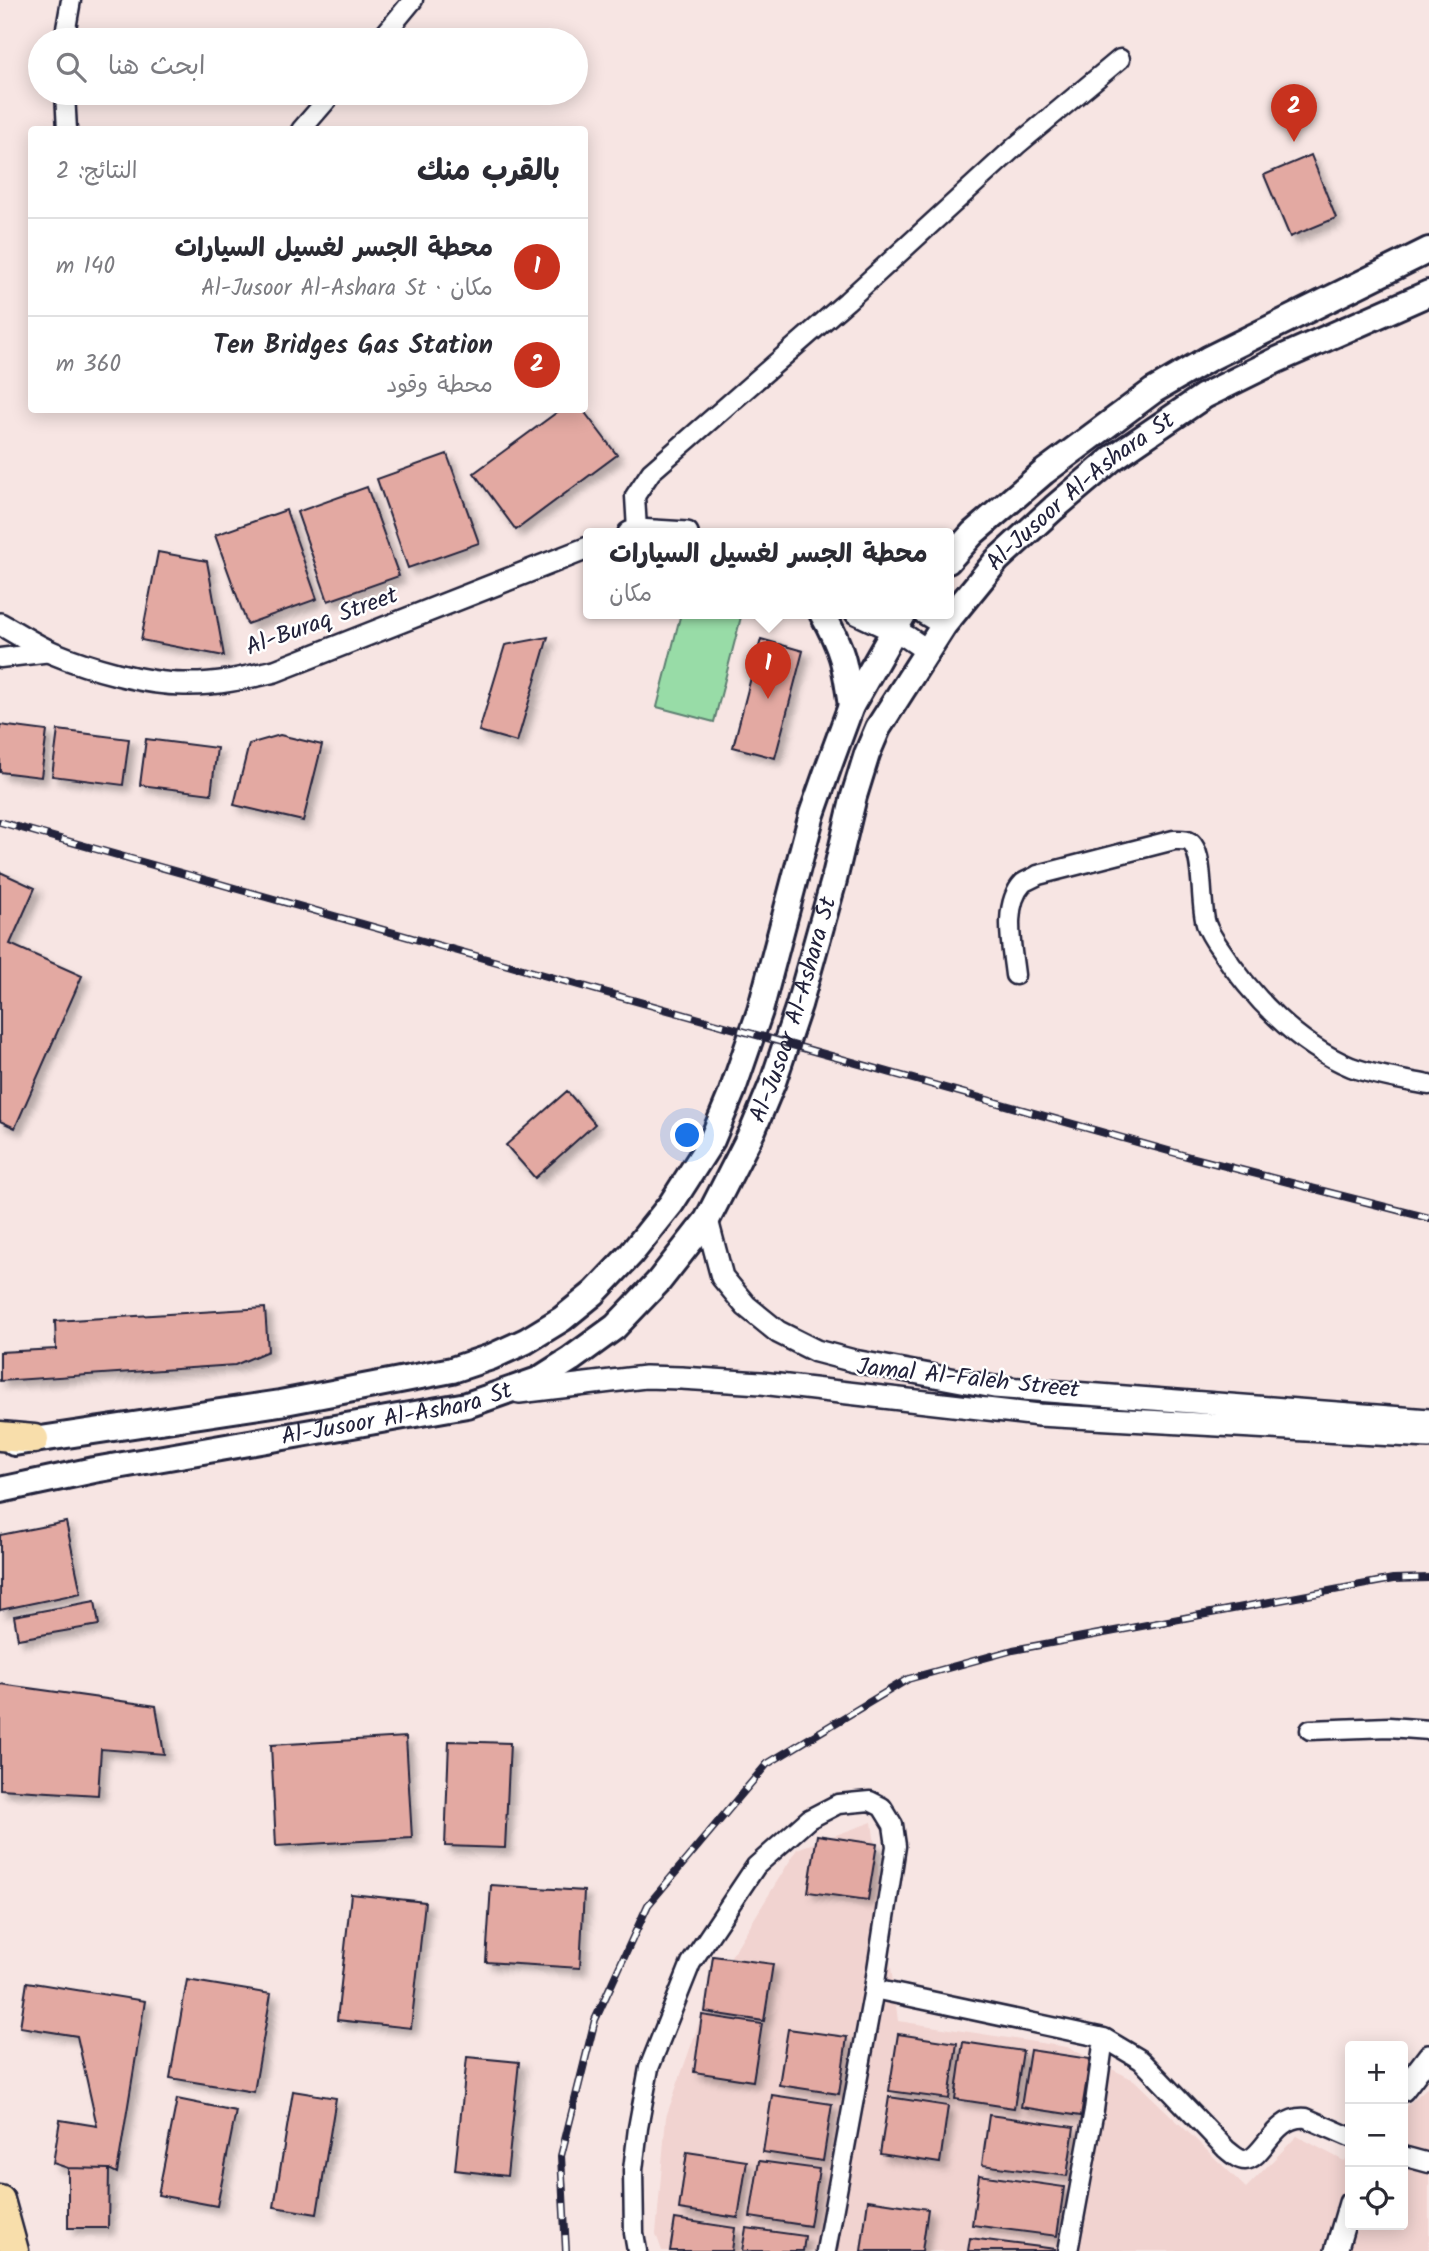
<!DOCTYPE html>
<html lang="ar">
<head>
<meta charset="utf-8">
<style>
	body { margin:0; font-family:Kalam,"Playpen Sans Arabic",sans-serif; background:#f2f2f3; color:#2b2b33; direction:rtl }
	.controls { position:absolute; right:21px; bottom:21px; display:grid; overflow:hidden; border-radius:7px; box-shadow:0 4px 18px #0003 }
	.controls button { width:63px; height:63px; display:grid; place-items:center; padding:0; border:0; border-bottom:2px solid #e1e1e2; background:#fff; color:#2b2b33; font:35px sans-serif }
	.you { position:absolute; left:688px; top:1136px; width:24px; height:24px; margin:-18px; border:5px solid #fff; border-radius:50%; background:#1a73e8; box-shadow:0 0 0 10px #1a73e833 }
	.badge { display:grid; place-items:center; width:46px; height:46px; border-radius:50%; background:#c8321e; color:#fff; font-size:23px; font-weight:700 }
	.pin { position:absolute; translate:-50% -58px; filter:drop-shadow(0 2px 4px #0008) }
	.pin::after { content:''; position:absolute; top:37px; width:24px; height:21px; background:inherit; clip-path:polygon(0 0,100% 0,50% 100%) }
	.popup { position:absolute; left:583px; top:528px; width:371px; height:91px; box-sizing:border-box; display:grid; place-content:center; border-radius:7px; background:#fff; filter:drop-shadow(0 2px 5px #0005); font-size:23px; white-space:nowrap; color:#7c7c81 }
	.popup b { font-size:26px; color:#2b2b33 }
	.popup::after { content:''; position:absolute; left:50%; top:100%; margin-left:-14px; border:14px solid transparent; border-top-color:#fff }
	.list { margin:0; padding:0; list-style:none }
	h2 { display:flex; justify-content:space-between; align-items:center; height:91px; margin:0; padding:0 28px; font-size:30px }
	h2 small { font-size:23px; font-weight:400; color:#7c7c81 }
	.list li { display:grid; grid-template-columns:46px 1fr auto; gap:21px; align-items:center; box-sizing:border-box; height:98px; padding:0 28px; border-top:2px solid #e1e1e2 }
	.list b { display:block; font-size:26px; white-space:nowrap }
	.list p { margin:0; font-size:23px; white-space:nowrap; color:#7c7c81 }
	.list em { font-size:23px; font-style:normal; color:#7c7c81 }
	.icon { flex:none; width:38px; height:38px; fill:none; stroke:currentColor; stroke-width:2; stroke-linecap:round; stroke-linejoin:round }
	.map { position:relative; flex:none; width:1429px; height:2251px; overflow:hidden; direction:ltr }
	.search { position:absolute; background:#fff; box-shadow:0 4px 18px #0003; left:28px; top:28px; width:560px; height:77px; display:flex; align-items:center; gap:18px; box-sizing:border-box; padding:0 24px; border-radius:38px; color:#7c7c81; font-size:26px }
	.panel { position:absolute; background:#fff; box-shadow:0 4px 18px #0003; left:28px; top:126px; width:560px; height:287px; border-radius:7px; direction:rtl }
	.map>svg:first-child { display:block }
	.built { fill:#f1d3d0 }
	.green { fill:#98dca7; stroke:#5d7f71; stroke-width:2 }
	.building { fill:#e3a9a2; stroke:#22223b; stroke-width:2; filter:url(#shadow) }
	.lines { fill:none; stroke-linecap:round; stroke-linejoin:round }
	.minor-casing { stroke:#22223b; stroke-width:23 }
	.tertiary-casing { stroke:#22223b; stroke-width:26 }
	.secondary-casing { stroke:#22223b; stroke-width:30 }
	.trunk-casing { stroke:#22223b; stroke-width:33 }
	.minor { stroke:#fff; stroke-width:18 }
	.tertiary { stroke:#fff; stroke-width:21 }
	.secondary { stroke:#fff; stroke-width:24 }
	.trunk { stroke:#f8deab; stroke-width:28 }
	.rail-casing { stroke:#22223b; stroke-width:8 }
	.rail { stroke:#fff; stroke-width:5; stroke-dasharray:16; stroke-linecap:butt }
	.labels { text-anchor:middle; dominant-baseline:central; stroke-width:5; stroke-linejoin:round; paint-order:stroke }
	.street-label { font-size:24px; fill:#22223b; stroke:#fff }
</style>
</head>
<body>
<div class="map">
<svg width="1429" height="2251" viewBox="0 0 1429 2251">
	<defs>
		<filter id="shadow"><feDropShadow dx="6" dy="6" stdDeviation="3.5" flood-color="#0004"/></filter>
	</defs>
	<rect width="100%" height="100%" fill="#f7e5e3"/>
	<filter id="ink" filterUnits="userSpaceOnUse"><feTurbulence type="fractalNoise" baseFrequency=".0143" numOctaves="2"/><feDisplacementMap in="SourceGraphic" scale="14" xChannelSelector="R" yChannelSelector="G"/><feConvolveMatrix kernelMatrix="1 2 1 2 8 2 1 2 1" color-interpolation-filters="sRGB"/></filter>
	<g filter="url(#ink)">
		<path class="built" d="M872 1822 898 2021 1067 2047 1134 2080 1246 2188 1297 2136 1344 2161 1350 2155V2225H1403V2109L1429 2086V2251H662L656 2234 666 2117 711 1989 797 1849Z"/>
		<path class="green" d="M681 613H742L714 722 657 707Z"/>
		<path class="building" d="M1311 155 1336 218 1290 237 1264 175Z
			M560 410H583L617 455 516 530 474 473Z
			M447 454 479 543 408 568 377 479Z
			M367 487 399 576 328 601 297 512Z
			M286 510 317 599 247 624 215 535Z
			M158 552 207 561 224 656 141 640Z
			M548 637 517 742 479 731 505 645Z
			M761 639 803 651 775 758 733 747Z
			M0 725 47 731 41 777 0 772Z
			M58 730 129 739 123 785 52 776Z
			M280 735 322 745 303 821 234 805 249 744Z
			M146 739 217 748 211 794 140 785Z
			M0 872 35 888 10 944 82 976 15 1128 0 1121Z
			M567 1091 595 1124 535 1178 506 1145Z
			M265 1308 268 1351 235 1365 0 1381V1352L56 1349 55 1321Z
			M66 1522 81 1593 0 1610V1535Z
			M95 1601 99 1625 18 1639 14 1616Z
			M0 1684 156 1706 164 1754 101 1749 98 1795 0 1789Z
			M406 1737 412 1838 276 1846 271 1745Z
			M449 1741 510 1743 505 1848 445 1846Z
			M817 1835 877 1844 868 1900 808 1892Z
			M491 1885 584 1891 580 1968 486 1962Z
			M351 1894 425 1902 411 2028 337 2020Z
			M713 1956 773 1964 764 2021 705 2012Z
			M187 1980 271 1994 254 2092 170 2078Z
			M27 1982 145 2001 117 2173 109 2169 68 2168 53 2163 60 2120 97 2126 77 2036 20 2027Z
			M702 2015 762 2024 753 2081 694 2072Z
			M788 2029 847 2037 839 2094 779 2085Z
			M898 2034 957 2043 949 2099 889 2091Z
			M963 2042 1023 2051 1014 2108 955 2099Z
			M1030 2050 1090 2059 1081 2116 1021 2107Z
			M467 2057 519 2062 507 2176 455 2170Z
			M293 2091 336 2098 317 2214 274 2207Z
			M772 2095 832 2104 823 2161 763 2152Z
			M889 2097 948 2106 940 2163 880 2154Z
			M177 2099 236 2111 217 2206 158 2195Z
			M989 2115 1074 2127 1067 2176 982 2165Z
			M687 2152 747 2161 738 2218 679 2209Z
			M759 2161 819 2169 810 2226 750 2217Z
			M68 2168 109 2169 108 2228H68Z
			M979 2175 1064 2187 1057 2236 972 2225Z
			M868 2200 928 2209 922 2251H861Z
			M675 2219 735 2228 732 2251H670Z
			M746 2228 805 2236 803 2251H742Z
			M970 2238 1055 2249V2251H968Z"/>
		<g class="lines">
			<defs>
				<path id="minor" d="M64 40 71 0
					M380 40 413 0
					M65 93 67 130
					M301 130 333 93
					M637 530 635 496 651 472 847 301 1017 145 1120 59
					M0 658 51 652
					M1015 975C1012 948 1002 905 1023 883 1027 880 1034 878 1038 875L1174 840C1181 840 1189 839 1193 845 1204 860 1200 904 1206 924 1209 932 1214 940 1219 947 1251 996 1296 1044 1351 1067 1376 1076 1403 1080 1429 1085
					M1310 1730 1389 1727 1429 1730
					M874 1989 1104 2038 1094 2110 1068 2251
					M1104 2038 1141 2060 1226 2149C1231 2153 1238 2160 1245 2160 1264 2159 1273 2115 1306 2118L1350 2137
					M1403 2156 1429 2163
					M637 2251 634 2233 633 2170 638 2128 649 2068 691 1963 756 1866 809 1819 838 1804 870 1801 882 1807 893 1825 896 1846 874 1989 826 2251"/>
				<path id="tertiary" d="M629 533 637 530 687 533
					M856 613 907 637 926 650
					M924 613 944 625
					M0 624C17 633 34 645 53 653 89 668 145 684 184 684 215 685 245 678 275 671L588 548
					M707 1220 722 1277 746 1306 778 1332 816 1351 854 1361 994 1387 1429 1420
					M519 1392 645 1377 681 1378 761 1383 1039 1415 1429 1437
					M1403 2090 1429 2056
					M1336 2251 1350 2203"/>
				<g id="secondary">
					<path d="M948 561 973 533 1044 472 1153 391 1208 359 1429 250"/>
					<path d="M822 613C843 650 845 664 851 706"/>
					<path d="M14 1443 280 1403 452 1370 491 1357 526 1341 562 1319 594 1293 631 1254 671 1204 712 1140 732 1092 760 1011 812 814 830 763 851 706 904 613"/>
					<path id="s1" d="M0 1490 94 1470 467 1405 538 1380 571 1359 615 1327 659 1281 707 1220 753 1130 773 1082 799 1005 834 880 854 796 867 754 878 728 944 625 997 560 1054 508 1113 458 1204 396 1277 360 1429 293"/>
				</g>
				<path id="trunk" d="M0 1436 34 1439
					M0 2200 14 2251"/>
			</defs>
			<use href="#minor" class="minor-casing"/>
			<use href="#tertiary" class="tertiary-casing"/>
			<use href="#secondary" class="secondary-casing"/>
			<use href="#trunk" class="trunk-casing"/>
			<use href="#minor" class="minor"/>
			<use href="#tertiary" class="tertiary"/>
			<use href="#secondary" class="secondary"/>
			<use href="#trunk" class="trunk"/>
			<defs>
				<path id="rail" d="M0 822 1190 1157 1429 1218
					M566 2251 561 2156 595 2020 648 1905 767 1764 908 1679 1013 1650 1393 1579 1429 1578"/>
			</defs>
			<use href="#rail" class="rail-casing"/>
			<use href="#rail" class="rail"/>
		</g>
	</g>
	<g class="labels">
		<g class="street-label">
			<text stroke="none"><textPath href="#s1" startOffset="1622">Al-Jusoor Al-Ashara St</textPath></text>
			<text transform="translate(322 622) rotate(-20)">Al-Buraq Street</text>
			<text stroke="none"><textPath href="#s1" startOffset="1013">Al-Jusoor Al-Ashara St</textPath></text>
			<text transform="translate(968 1379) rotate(6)">Jamal Al-Faleh Street</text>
			<text stroke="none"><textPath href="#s1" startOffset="404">Al-Jusoor Al-Ashara St</textPath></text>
		</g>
	</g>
</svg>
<div class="controls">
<button>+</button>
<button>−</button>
<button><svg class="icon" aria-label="locate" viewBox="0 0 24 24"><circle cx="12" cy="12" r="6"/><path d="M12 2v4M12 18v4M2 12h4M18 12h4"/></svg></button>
</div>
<div class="you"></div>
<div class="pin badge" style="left:768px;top:699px">1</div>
<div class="popup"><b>محطة الجسر لغسيل السيارات</b>مكان</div>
<div class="pin badge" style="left:1294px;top:142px">2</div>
<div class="search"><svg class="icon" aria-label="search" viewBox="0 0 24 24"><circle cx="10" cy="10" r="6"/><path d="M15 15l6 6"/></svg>ابحث هنا</div>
<section class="panel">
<h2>بالقرب منك<small>النتائج: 2</small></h2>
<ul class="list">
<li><span class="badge">1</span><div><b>محطة الجسر لغسيل السيارات</b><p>مكان · Al-Jusoor Al-Ashara St</p></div><em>140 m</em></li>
<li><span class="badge">2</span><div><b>Ten Bridges Gas Station</b><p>محطة وقود</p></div><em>360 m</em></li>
</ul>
</section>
</div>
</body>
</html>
